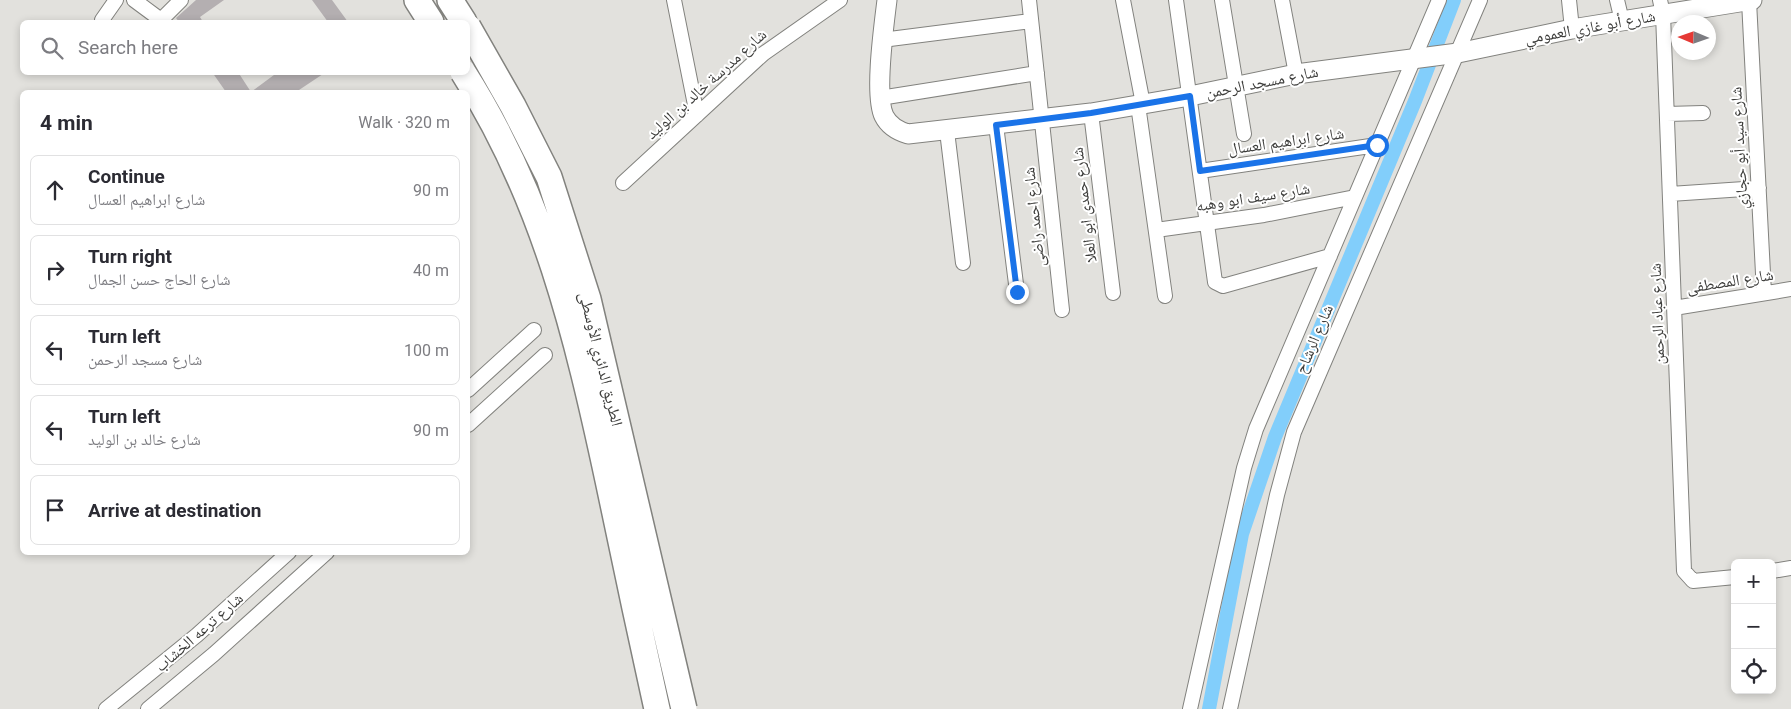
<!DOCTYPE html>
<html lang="en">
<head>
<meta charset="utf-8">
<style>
	body { margin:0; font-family:Roboto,"Noto Naskh Arabic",sans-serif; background:#f7f7f7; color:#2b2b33 }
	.controls { position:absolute; right:15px; bottom:15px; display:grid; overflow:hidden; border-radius:8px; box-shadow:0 2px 8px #0003 }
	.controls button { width:45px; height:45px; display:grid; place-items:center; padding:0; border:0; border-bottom:1px solid #e1e1e2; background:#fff; color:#2b2b33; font:25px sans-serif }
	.compass { position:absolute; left:1671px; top:15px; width:45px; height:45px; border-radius:50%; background:#fff; box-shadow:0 2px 8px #0003; rotate:272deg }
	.stop { position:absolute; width:15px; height:15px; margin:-11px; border:4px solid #1a73e8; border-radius:50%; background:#fff }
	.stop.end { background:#1a73e8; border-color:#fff; box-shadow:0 1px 5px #0008 }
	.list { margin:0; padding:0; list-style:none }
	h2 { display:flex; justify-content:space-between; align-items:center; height:65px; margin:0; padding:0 20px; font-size:21px }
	h2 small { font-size:16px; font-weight:400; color:#7c7c81 }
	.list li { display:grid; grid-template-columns:32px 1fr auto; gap:15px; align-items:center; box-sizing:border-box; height:70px; margin:0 10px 10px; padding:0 10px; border:1px solid #e1e1e2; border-radius:8px }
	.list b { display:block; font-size:19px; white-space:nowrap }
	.list p { margin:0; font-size:16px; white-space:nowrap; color:#7c7c81 }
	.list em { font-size:16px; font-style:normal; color:#7c7c81 }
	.icon { flex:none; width:28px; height:28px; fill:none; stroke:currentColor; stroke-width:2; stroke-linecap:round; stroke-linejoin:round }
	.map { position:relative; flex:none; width:1791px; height:709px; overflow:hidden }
	.search { position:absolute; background:#fff; box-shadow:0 2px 8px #0003; left:20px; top:20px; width:450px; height:55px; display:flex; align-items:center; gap:12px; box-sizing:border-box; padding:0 18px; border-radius:8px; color:#7c7c81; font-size:19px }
	.panel { position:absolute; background:#fff; box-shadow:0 2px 8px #0003; left:20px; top:90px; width:450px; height:465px; border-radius:8px }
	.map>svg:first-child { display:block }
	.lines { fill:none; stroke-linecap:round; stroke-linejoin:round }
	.canal { stroke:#82cefb; stroke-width:14 }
	.building { fill:#b4afb1 }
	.street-casing { stroke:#82827e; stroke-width:16 }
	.secondary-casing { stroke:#82827e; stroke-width:21 }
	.highway-casing { stroke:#82827e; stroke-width:28 }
	.street { stroke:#fff; stroke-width:14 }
	.secondary { stroke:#fff; stroke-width:19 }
	.highway { stroke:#fff; stroke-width:25 }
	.highway-bridge-casing { stroke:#82827e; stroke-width:28; stroke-linecap:butt }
	.highway-bridge { stroke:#fff; stroke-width:25 }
	.route { stroke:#1a73e8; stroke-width:6 }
	.labels { text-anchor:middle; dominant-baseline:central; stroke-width:4; stroke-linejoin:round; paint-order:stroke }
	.street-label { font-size:16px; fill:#3d3d3b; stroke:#fff }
</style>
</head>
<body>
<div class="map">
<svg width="1791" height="709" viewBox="0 0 1791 709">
	<rect width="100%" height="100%" fill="#e2e1dd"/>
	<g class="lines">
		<path class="canal" d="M1209 709 1242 534 1275 437 1415 101 1454 0"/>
	</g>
	<path class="building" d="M196 0H224L200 17 203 22H179L176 18Z
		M312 0H332L348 22H328Z
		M212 72H238L251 92 278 72H326L296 92H226Z"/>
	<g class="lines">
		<defs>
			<path id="street" d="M134 0 161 20 181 0
				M674 0 697 115
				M1029 0 1062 310
				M1123 0 1143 104
				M1176 0 1215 282 1223 286 1330 256
				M1222 0 1244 134
				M1282 0 1296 74
				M1569 0 1572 29
				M1617 0 1622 21
				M1660 0 1663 14 1684 571 1693 581 1735 577
				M1749 1 1764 293
				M102 20 116 0
				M882 40 1031 21
				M880 98 1037 73
				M1138 105 1165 296
				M1091 113 1113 293
				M1667 114 1703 113
				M996 125 1017 292
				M947 131 963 263
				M1200 171 1377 145
				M623 183 763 54 840 0
				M1670 194 1759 188
				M1156 230 1264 215 1355 197
				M1674 308 1791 289
				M468 390 534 330
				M468 425 545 355
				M1772 571 1791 568
				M106 709 197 635 289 552
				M148 709 214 654 327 552
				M1190 709 1244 468 1256 429 1439 0
				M1230 709 1277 495 1294 432 1480 0"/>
			<path id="secondary" d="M887 0C884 25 874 95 884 116 889 126 898 131 908 134L1091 113 1190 96 1296 74 1458 53 1572 29 1752 0"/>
			<path id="highway" d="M417 0 431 22
				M450 0 464 22"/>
		</defs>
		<use href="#street" class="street-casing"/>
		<use href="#secondary" class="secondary-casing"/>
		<use href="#highway" class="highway-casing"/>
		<use href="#street" class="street"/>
		<use href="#secondary" class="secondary"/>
		<use href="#highway" class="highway"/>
		<defs>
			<path id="highway-bridge" d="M468 27 513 106 549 177 588 299 684 709
				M463 72C544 198 577 336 608 480 624 556 640 633 657 709"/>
		</defs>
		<use href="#highway-bridge" class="highway-bridge-casing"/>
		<use href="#highway-bridge" class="highway-bridge"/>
	</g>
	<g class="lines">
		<path class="route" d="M1017 292 996 125 1091 113 1190 96 1200 171 1377 145"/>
	</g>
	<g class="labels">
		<g class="street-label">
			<text transform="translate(1590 27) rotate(-10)">شارع أبو غازي العمومي</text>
			<text transform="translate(1262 82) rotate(-11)">شارع مسجد الرحمن</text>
			<text transform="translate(706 84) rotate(-42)">شارع مدرسة خالد بن الوليد</text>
			<text transform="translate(1286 141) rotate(-8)">شارع ابراهيم العسال</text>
			<text transform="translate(1739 148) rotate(-93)">شارع سيد أبو حجازي</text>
			<text transform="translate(1253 197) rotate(-9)">شارع سيف ابو وهبه</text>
			<text transform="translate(1084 205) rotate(-97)">شارع حمدى ابو العلا</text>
			<text transform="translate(1034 217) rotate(-96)">شارع احمد راضى</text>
			<text transform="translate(1730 281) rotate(-9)">شارع المصطفى</text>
			<text transform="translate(1657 314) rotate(-92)">شارع عباد الرحمن</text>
			<text transform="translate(1314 339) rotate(-67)">شارع الرشاح</text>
			<text transform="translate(601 359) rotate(76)">الطريق الدائري الأوسطى</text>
			<text transform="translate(199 632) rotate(-41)">شارع ترعه الخشاب</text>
		</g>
	</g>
</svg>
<div class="controls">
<button>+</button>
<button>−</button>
<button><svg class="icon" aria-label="locate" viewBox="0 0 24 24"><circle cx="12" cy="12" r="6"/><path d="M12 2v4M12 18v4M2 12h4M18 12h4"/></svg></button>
</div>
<svg class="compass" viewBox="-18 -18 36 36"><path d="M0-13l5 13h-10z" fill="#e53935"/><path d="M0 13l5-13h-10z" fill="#7c7c81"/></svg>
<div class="stop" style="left:1377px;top:145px"></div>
<div class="stop end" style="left:1017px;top:292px"></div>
<div class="search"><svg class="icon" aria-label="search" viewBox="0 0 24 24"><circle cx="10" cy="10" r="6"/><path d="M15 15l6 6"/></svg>Search here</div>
<section class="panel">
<h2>4 min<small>Walk · 320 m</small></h2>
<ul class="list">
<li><svg class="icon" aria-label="ahead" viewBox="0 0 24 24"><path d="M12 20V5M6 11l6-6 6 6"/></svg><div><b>Continue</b><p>شارع ابراهيم العسال</p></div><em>90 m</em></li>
<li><svg class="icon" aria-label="right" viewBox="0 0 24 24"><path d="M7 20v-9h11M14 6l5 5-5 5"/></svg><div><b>Turn right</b><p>شارع الحاج حسن الجمال</p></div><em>40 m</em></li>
<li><svg class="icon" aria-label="left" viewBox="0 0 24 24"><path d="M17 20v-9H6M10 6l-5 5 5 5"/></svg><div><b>Turn left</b><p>شارع مسجد الرحمن</p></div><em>100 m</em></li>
<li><svg class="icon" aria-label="left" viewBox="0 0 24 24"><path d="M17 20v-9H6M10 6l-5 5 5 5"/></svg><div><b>Turn left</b><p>شارع خالد بن الوليد</p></div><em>90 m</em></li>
<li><svg class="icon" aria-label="arrive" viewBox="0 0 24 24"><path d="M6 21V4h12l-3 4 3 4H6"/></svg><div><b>Arrive at destination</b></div></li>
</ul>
</section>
</div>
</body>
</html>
